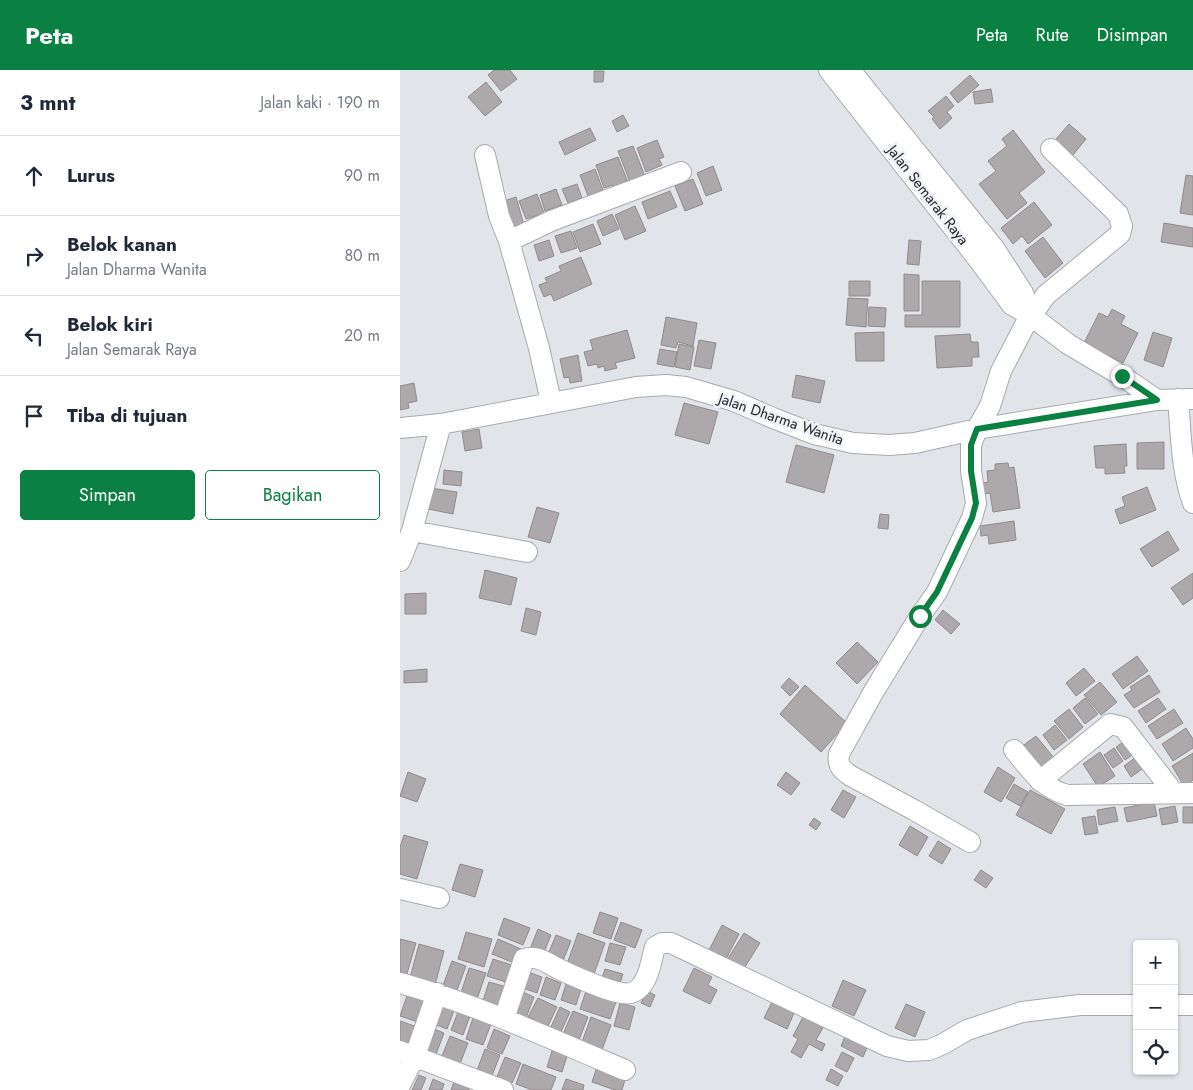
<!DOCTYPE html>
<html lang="id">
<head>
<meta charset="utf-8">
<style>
	body { margin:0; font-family:Jost,sans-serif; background:#f6f6f7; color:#1f2937 }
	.controls { position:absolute; right:15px; bottom:15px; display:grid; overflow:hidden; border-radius:5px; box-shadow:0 1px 4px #0004 }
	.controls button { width:45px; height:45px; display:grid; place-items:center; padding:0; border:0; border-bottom:1px solid #e0e1e3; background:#fff; color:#1f2937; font:25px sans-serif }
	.stop { position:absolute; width:15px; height:15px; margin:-11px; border:4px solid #0b8043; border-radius:50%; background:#fff }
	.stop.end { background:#0b8043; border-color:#fff; box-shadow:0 1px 5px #0008 }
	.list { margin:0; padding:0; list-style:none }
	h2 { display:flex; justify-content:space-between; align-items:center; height:65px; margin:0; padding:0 20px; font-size:21px }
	h2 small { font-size:16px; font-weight:400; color:#747a83 }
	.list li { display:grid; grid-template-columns:32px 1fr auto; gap:15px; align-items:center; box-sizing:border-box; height:80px; padding:0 20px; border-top:1px solid #e0e1e3 }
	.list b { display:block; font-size:19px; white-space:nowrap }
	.list p { margin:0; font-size:16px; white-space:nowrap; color:#747a83 }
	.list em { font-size:16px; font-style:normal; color:#747a83 }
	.actions { display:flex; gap:10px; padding:15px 20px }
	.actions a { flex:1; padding:11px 0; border:1px solid #0b8043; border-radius:5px; text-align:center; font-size:18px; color:#0b8043 }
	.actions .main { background:#0b8043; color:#fff }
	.icon { flex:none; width:28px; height:28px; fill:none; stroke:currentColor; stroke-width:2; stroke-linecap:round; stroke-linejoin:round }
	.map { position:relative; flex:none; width:793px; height:1020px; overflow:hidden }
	header { display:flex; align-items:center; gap:30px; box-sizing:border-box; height:70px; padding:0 25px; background:#0b8043; color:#fff }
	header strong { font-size:24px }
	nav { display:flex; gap:28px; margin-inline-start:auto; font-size:18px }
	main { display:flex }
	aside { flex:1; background:#fff }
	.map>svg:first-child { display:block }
	.building { fill:#ada8aa; stroke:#908a8c }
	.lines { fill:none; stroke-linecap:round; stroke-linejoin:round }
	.minor-casing { stroke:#a7aaae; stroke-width:22 }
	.minor { stroke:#fff; stroke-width:20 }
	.route { stroke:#0b8043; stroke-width:6 }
	.labels { text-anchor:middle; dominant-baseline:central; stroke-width:5; stroke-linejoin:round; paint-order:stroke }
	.street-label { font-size:15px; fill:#262829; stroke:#eff3f7 }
</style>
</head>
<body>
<header>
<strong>Peta</strong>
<nav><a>Peta</a><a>Rute</a><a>Disimpan</a></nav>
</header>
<main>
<aside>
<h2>3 mnt<small>Jalan kaki · 190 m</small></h2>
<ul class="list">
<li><svg class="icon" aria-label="ahead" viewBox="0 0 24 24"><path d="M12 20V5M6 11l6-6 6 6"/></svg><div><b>Lurus</b></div><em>90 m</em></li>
<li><svg class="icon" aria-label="right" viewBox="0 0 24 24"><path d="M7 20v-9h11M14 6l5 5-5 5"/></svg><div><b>Belok kanan</b><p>Jalan Dharma Wanita</p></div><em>80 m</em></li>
<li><svg class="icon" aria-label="left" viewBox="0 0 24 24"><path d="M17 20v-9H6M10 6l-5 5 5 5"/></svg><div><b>Belok kiri</b><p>Jalan Semarak Raya</p></div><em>20 m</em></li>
<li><svg class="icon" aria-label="arrive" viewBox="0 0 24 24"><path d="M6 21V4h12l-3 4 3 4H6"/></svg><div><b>Tiba di tujuan</b></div></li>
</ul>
<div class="actions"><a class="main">Simpan</a><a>Bagikan</a></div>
</aside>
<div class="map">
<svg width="793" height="1020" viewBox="0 0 793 1020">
	<rect width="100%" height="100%" fill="#e1e5ea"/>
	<path class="building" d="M94 0H110L117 9 101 21 88 5Z
		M194 1H204L203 12H194Z
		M570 5 579 15 558 33 550 23Z
		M86 12 102 32 85 46 68 27Z
		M591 19 593 32 575 34 573 22Z
		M546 26 554 36 547 42 552 48 540 59 532 49 534 47 528 41Z
		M223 45 229 56 217 62 212 51Z
		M669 54 686 69 668 91 651 75Z
		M190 58 196 70 165 85 159 72Z
		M613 60 645 102 619 123 627 133 607 149 579 114 596 101 588 91 607 76 602 69Z
		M257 70 264 87 259 89 262 95 246 102 237 78Z
		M233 76 245 106 230 112 218 81Z
		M218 87 229 115 215 120 213 115 204 118 196 95Z
		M313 96 322 120 306 126 297 103Z
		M195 99 203 120 188 126 180 105Z
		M786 105 793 106V145L780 143Z
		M293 109 303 134 285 141 275 116Z
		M177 114 182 128 168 133 162 119Z
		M156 119 162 135 145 141 140 125Z
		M270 121 277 137 248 149 242 132Z
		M137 124 144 143 126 149 119 131Z
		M116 127 124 155 110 160 101 132Z
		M634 132 652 155 628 174 622 166 613 174 601 158Z
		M235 136 246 161 225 170 215 145Z
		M212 144 219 159 203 166 197 151Z
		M764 153 793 158V177L761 172Z
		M193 154 201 174 180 182 173 162Z
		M171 161 177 178 161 183 155 166Z
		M643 167 663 193 645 208 625 181Z
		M149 170 154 186 139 191 134 175Z
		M509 170 521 171 519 195 507 194Z
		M181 187 192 214 154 231 151 224 144 227 139 215 147 212 145 208 161 201 159 196Z
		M504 204 519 205V241H504Z
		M449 211H470V226H449Z
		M522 211H560V257H505V245H522Z
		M448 228 468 229 466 257 446 255Z
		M469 237 486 238 485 257 468 256Z
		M712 239 725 246 721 254 738 263 723 293 684 273 699 243 708 247Z
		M266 247 297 253 293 276 278 272 276 278 261 275Z
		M227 260 235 288 215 293 217 298 205 301 204 296 198 298 197 294 188 296 184 282 193 280 190 270Z
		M484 262V291H456L455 263Z
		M753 262 772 268 763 297 744 290Z
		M570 264 571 272H578L579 287H572V296L537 298 535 266Z
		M299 270 316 273 311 299 294 296Z
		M279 274 294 277 290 300 275 297Z
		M260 279 277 282 274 297 257 294Z
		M178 285 182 311 170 313 169 307 164 308 160 289Z
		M396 305 425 311 420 333 392 327Z
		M14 313 17 331 8 333 9 338 0 340V316Z
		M284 333 318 342 309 374 275 365Z
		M79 359 82 378 65 381 62 362Z
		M764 372V399H737V373Z
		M726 374 727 396H724L725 403 705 404V398H696L694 376Z
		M396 375 434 385 424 423 386 412Z
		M608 393 609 398 614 397 620 438 593 442 590 423 584 424 582 413 588 412 587 401 595 400V394Z
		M44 400 62 402 61 416 43 414Z
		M747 417 756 440 720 454 715 440 725 436 722 427Z
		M31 418 57 422 53 444 28 439Z
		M137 437 159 443 150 473 128 467Z
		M480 444 489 445 488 459 478 458Z
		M614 451 616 470 589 474 588 465 581 466 580 456Z
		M768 461 779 480 752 497 740 479Z
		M85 500 117 508 111 535 79 528Z
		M793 503V528L783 535 771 518Z
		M26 523V544H5V524Z
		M126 538 141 542 136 565 121 561Z
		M543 540 560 554 551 564 535 550Z
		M457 572 478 592 457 614 436 593Z
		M737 586 748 601 723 619 712 604Z
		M684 598 695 611 676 626 666 613Z
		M27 599V612L4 613V601Z
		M749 605 760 622 734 638 724 625 732 620 730 617Z
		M389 608 399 617 390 626 381 617Z
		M700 612 717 632 701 645 684 625Z
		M405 615 447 653 421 682 380 644Z
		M685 628 698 644 685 654 673 638Z
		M758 628 766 639 746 653 738 641Z
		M669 639 683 657 669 669 654 651Z
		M774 639 783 653 757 669 748 656Z
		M655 655 667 670 654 680 643 665Z
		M786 658 793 669V678L773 691 762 674Z
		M636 666 654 688 639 701 620 678Z
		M729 668 738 681 725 690 716 677Z
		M714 678 723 691 713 698 704 685Z
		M700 682 715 706 698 717 683 694Z
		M793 683V710L784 716 772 696Z
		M740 684 748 695 731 707 724 696Z
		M598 697 615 708 601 732 584 722Z
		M8 702 26 709 17 732 0 726Z
		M386 702 400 713 391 725 377 715Z
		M614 714 628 722 620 736 606 728Z
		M443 720 456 727 444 748 431 740Z
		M630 720 665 739 651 764 616 745Z
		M754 732 757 746 727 752 724 738Z
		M775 736 778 752 762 755 759 739Z
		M715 737 718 751 699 755 697 740Z
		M783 737H793V753H783Z
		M695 746 698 763 685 765 682 748Z
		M414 748 421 753 416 760 409 755Z
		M510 756 528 767 517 786 499 775Z
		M4 765 28 772 17 809 0 804V777Z
		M538 771 551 779 542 794 529 786Z
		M60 794 83 800 75 827 52 820Z
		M581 800 593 808 586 818 574 810Z
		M200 842 218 848 211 869 193 863Z
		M104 848 130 858 123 875 98 865Z
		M221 852 242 860 235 878 214 870Z
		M322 855 339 864 324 893 307 884Z
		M138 859 151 865 143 885 130 879Z
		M66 862 92 869 84 897 58 889Z
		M178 863 205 873 194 904 167 894Z
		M344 863 360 873 343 900 327 890Z
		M156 865 171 871 162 893 147 887Z
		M0 869 16 873 6 907 0 905Z
		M98 869 121 879 114 893 92 884Z
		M210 873 226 877 220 895 205 891Z
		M19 874 44 881 35 915 10 908Z
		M93 889 115 896 109 913 87 906Z
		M52 891 66 896 56 923 42 918Z
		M69 898 86 903 76 932 60 926Z
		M294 898 312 907 308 915 317 920 310 934 283 921Z
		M205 899 223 904 220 913 202 908Z
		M125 901 142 907 137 923 120 917Z
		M146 907 161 913 155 930 140 925Z
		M443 910 466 920 454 946 432 936Z
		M167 911 182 916 176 935 161 930Z
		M89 912 107 917 101 939 82 934Z
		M118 920 134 927 126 948 109 940Z
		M186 921 216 932 210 949 180 939Z
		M247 921 255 925 250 937 241 933Z
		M8 923 29 930 21 953 0 946Z
		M138 928 157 937 148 956 128 947Z
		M38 932 55 938 47 959 31 953Z
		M372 932 394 943 387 959 364 948Z
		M220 933 235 937 229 960 214 956Z
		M506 934 525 942 515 967 495 958Z
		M160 937 170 942 160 964 150 959Z
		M173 941 188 947 179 970 163 964Z
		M58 942 70 946 63 965 51 960Z
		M405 943 425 954 416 970 425 974 422 981 409 974 401 988 391 982 398 969 393 966Z
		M74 945 92 951 83 975 66 969Z
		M191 947 211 955 202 980 182 972Z
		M0 951 20 958 13 979 0 975Z
		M29 957 44 963 35 987 20 981Z
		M94 959 110 966 102 984 87 978Z
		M446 964 468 975 463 987 441 976Z
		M50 966 68 973 58 999 40 991Z
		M153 978 168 983 162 1002 147 997Z
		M85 979 100 985 91 1008 76 1003Z
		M442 982 454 988 447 1002 435 996Z
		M105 987 121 993 112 1013 97 1007Z
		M123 994 156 1007 151 1020H132L116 1014Z
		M197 997 226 1006 222 1020H215L192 1012Z
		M431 999 443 1006 438 1016 426 1010Z
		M19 1005 26 1008 21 1020H12Z
		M33 1009 44 1014 42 1020H29Z
		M166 1009 184 1015 183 1020H162Z
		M54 1012 69 1017V1020H51Z"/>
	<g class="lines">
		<defs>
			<path id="minor" d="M429 0 578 189 612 235 630 245 668 274 722 306 757 330
				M450 0 594 178 623 223 630 245
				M85 85 99 146 109 171 139 278 151 332
				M109 171 151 151 281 102
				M778 329C781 363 781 400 793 433
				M41 354 12 461 127 482
				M0 358 41 354 236 317 266 315 286 317 334 331 373 348 414 364 453 373 489 375 515 373 577 359 757 330 793 329
				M0 491 12 461
				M614 680C631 700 642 718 667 725L793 723
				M640 711 710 654 723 657 774 723
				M570 772 514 740 451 706C442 700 437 696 439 684L474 621 520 546 537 522 572 448 576 433 571 401V375L577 359 590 336 601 301 626 253 646 225 720 164 722 156 718 144 651 79
				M0 819 39 828
				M0 913C76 934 151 969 225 1000
				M774 935H793
				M104 949 124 889C136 885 146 892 157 898 171 905 207 921 222 923 227 924 233 923 237 920 249 911 251 891 255 877L262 873H271L487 976 508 981 529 980 543 974 567 960 622 942 680 935H737
				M0 981 103 1020
				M0 1015 15 986 37 923"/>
		</defs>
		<use href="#minor" class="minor-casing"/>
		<use href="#minor" class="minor"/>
	</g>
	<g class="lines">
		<path class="route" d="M520 546 537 522 572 448 576 433 571 401V375L577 359 757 330 722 306"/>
	</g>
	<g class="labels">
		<g class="street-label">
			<text transform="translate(528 125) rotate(52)">Jalan Semarak Raya</text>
			<text transform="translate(381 349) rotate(19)">Jalan Dharma Wanita</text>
		</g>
	</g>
</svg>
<div class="controls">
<button>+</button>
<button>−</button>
<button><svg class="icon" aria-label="locate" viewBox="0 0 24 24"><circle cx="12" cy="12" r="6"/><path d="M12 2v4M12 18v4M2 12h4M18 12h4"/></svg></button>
</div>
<div class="stop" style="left:520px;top:546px"></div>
<div class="stop end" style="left:722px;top:306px"></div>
</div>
</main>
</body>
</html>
